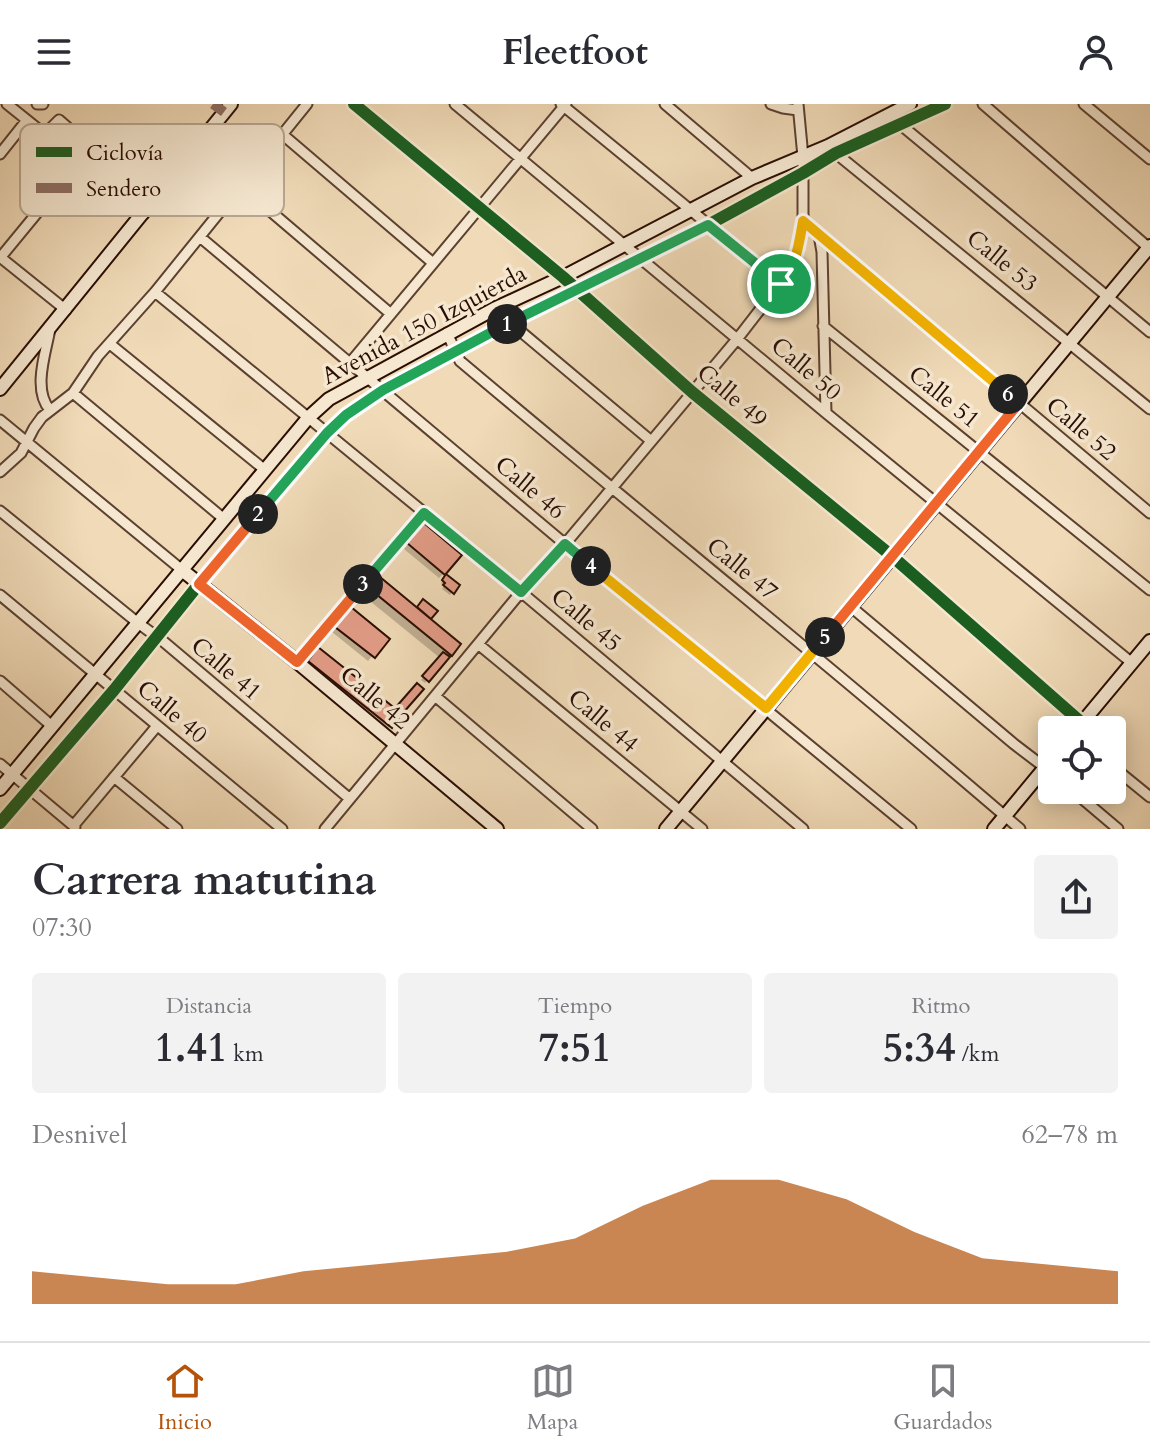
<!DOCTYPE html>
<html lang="es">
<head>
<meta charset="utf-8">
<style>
  body { margin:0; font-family:Cardo,serif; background:#f2f2f3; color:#2b2b33; height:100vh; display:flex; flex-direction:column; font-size:30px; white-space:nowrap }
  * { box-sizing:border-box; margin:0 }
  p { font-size:26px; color:#7c7c81 }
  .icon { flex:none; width:44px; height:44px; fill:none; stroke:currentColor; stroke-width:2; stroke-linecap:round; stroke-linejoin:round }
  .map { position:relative; height:725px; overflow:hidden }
  .panel { display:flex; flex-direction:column; background:#fff; flex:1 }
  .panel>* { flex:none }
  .fabs { position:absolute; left:1038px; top:612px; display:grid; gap:16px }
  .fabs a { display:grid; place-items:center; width:88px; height:88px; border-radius:8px; background:#fff; box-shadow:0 4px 20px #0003; font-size:40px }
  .pin { position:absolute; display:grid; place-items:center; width:68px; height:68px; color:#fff; margin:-34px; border:4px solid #fff; border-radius:50%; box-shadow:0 2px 8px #0007 }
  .km { position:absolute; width:40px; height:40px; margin:-20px; border-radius:50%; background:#222; color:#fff; font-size:22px; line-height:40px; text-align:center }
  .round { display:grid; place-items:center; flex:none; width:84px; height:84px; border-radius:8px; background:#f2f2f3 }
  .summary { display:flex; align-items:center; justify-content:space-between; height:136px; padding:0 32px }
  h1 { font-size:44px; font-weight:600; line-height:60px }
  .metrics { display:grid; grid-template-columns:repeat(3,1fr); gap:12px; height:136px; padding:8px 32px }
  .metrics div { display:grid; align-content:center; border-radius:8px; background:#f2f2f3; text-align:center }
  .metrics b { font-size:40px; font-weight:600 }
  .metrics small { font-size:22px; font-weight:400 }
  .metrics p { font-size:22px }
  .chart { height:224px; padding:16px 32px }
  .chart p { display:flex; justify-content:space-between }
  .chart svg { width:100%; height:144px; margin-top:8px; fill:#b45309; opacity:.7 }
  header { display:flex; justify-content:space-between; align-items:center; height:104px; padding:0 32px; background:#fff; font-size:36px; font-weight:600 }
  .tab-bar { display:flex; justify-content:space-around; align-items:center; height:112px; border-top:2px solid #e1e1e2; background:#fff; font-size:22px; color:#7c7c81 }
  .tab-bar a { display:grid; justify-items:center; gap:4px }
  .tab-bar .active { color:#b45309 }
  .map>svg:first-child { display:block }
  .shadow { fill:#0003 }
  .building { fill:#e29c87; stroke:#2a0d03; stroke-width:2 }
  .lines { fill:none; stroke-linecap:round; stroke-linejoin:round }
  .street-casing { stroke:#5c4030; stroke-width:13 }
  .secondary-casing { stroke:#2a0d03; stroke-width:16 }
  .street { stroke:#f5e7d0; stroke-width:9 }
  .secondary { stroke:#f5e7d0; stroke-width:12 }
  .quiet { stroke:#8d6e63; stroke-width:10; stroke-dasharray:20 10; stroke-linecap:butt }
  .cycleway-casing { stroke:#f5e7d0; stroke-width:17 }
  .cycleway { stroke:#1b5e20; stroke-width:12 }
  .split-1-casing { stroke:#fff; stroke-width:16 }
  .split-2-casing { stroke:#fff; stroke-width:16 }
  .split-3-casing { stroke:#fff; stroke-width:16 }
  .split-4-casing { stroke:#fff; stroke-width:16 }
  .split-5-casing { stroke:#fff; stroke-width:16 }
  .split-6-casing { stroke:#fff; stroke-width:16 }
  .split-7-casing { stroke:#fff; stroke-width:16 }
  .split-1 { stroke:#22a559; stroke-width:10 }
  .split-2 { stroke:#22a559; stroke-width:10 }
  .split-3 { stroke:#f0652b; stroke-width:10 }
  .split-4 { stroke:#22a559; stroke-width:10 }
  .split-5 { stroke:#f5b400; stroke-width:10 }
  .split-6 { stroke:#f0652b; stroke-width:10 }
  .split-7 { stroke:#f5b400; stroke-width:10 }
  .labels { text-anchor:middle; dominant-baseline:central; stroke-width:7; stroke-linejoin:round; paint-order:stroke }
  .street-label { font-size:24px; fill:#2a0d03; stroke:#f5e7d0 }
  .key { fill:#f5e7d0; stroke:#b8a692; stroke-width:2 }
  .key-label { font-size:22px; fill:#2a0d03 }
</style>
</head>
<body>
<header><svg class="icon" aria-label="menu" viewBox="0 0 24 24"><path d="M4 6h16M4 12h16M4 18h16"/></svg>Fleetfoot<svg class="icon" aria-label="person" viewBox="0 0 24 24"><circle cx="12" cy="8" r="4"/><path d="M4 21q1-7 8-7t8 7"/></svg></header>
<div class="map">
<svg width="1150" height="725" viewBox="0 0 1150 725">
  <rect width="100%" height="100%" fill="#f0dab7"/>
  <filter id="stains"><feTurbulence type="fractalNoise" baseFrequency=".0025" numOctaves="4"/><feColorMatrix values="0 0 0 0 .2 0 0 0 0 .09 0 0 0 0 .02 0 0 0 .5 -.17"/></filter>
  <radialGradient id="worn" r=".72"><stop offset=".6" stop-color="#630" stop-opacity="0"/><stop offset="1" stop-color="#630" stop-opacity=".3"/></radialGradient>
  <!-- shadow -->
  <path class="shadow" d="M419 427 444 469 439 474 404 445Z
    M446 473 457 481 450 491 442 485 444 482 441 479Z
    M373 482 416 506 423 498 435 507 428 515 459 540 425 579 421 576 440 554 365 493Z
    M346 510 387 535 368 557 332 528Z
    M312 553 395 607 417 581 421 585 384 629 303 564Z"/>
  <!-- building -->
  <path class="building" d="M424 419 462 451 445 471 407 439Z
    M446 470 460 481 454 490 443 481 445 479 442 476Z
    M380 473 461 540 452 552 370 485Z
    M423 495 438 507 431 515 417 503Z
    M351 503 390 535 375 554 335 523Z
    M318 543 402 610 392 624 308 557Z
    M443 548 450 553 429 578 422 572Z
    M417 579 424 585 403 609 396 603Z"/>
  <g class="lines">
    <defs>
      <path id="street" d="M7 0 144 110
        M37 0H43
        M354 0 563 173 692 288 893 453 1082 619
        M455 0 826 309 1132 559
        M561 0 781 180
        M665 0 752 74
        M771 0 783 4 798 6
        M983 0 1149 144
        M1084 0 1150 55
        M889 11 1150 228
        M45 30 59 16 91 44H96L108 31
        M282 30 433 159
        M833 47 1150 305
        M0 50 27 16
        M241 82 391 210
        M803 117 1150 409
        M819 131 822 148 826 309
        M200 133 565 440 911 725
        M0 153 66 206
        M0 154 79 58
        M155 188 521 488 803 725
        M494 205 650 336
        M823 222 1150 486
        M447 229 460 257C646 414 836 566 1020 725
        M110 240 265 366
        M350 259 566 0
        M73 289 224 415
        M50 306C32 286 46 248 50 225
        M0 316 182 466
        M0 368 21 349 34 324 42 313 73 289 98 252 155 188 307 0
        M0 407 138 519 164 538 350 695
        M0 491 282 725
        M850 502 1014 640 1052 669
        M478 540 702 725
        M297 558 424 409
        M0 577 53 623
        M435 592 592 725
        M0 660 75 723
        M1112 662 1150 693
        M114 673 177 725
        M1072 686 1118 725
        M0 719 114 586 199 480 327 329 346 311 383 286 510 218 708 121 803 69 836 49 945 0
        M74 721 157 622
        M325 725 521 488 565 440 738 234 793 163 798 147 803 117V53L798 0"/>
      <path id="secondary" d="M0 285 231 0
        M182 466 297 558 497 725
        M1076 626 1150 537
        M0 685 308 314 329 295 494 205 563 173 752 74 828 42 910 0
        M666 725 1150 142
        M994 725 1052 655"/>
    </defs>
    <!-- street casing -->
    <use href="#street" class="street-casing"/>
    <!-- secondary casing -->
    <use href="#secondary" class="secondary-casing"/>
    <!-- street -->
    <use href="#street" class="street"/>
    <!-- secondary -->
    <use href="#secondary" class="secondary"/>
    <!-- quiet -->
    <path class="quiet" d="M213 0 224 8"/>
    <defs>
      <path id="cycleway" d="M354 0 563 173 692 288 893 453 1082 619
        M0 719 114 586 199 480 327 329 346 311 383 286 510 218 708 121 803 69 836 49 945 0"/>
    </defs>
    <!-- cycleway casing -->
    <use href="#cycleway" class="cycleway-casing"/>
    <!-- cycleway -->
    <use href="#cycleway" class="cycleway"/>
  </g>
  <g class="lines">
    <defs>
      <path id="split-1" d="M507 220 708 121 781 180"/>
      <path id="split-2" d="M258 410 327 329 346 311 383 286 507 220"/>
      <path id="split-3" d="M258 410 199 480 297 558 363 480"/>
      <path id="split-4" d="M363 480 424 409 521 488 565 440 591 462"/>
      <path id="split-5" d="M591 462 766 604 825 533"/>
      <path id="split-6" d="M825 533 1019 299 1008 290"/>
      <path id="split-7" d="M781 180C797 156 798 146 803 117L1008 290"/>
    </defs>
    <!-- split-1 casing -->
    <use href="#split-1" class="split-1-casing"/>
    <!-- split-2 casing -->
    <use href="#split-2" class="split-2-casing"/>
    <!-- split-3 casing -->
    <use href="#split-3" class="split-3-casing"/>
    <!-- split-4 casing -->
    <use href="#split-4" class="split-4-casing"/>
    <!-- split-5 casing -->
    <use href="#split-5" class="split-5-casing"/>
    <!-- split-6 casing -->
    <use href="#split-6" class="split-6-casing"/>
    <!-- split-7 casing -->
    <use href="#split-7" class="split-7-casing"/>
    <!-- split-1 -->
    <use href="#split-1" class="split-1"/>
    <!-- split-2 -->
    <use href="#split-2" class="split-2"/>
    <!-- split-3 -->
    <use href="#split-3" class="split-3"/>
    <!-- split-4 -->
    <use href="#split-4" class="split-4"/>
    <!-- split-5 -->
    <use href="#split-5" class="split-5"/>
    <!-- split-6 -->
    <use href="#split-6" class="split-6"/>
    <!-- split-7 -->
    <use href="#split-7" class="split-7"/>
  </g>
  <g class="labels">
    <!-- street labels -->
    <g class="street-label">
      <text transform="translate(1002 157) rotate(39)">Calle 53</text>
      <text transform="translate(424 221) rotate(-28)">Avenida 150 Izquierda</text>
      <text transform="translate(806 265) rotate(40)">Calle 50</text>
      <text transform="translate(732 292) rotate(40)">Calle 49</text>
      <text transform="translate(944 293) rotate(39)">Calle 51</text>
      <text transform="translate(1081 325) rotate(40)">Calle 52</text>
      <text transform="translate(530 384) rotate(40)">Calle 46</text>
      <text transform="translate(742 465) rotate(39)">Calle 47</text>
      <text transform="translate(586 516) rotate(40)">Calle 45</text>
      <text transform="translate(226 565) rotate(40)">Calle 41</text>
      <text transform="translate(375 594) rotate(40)">Calle 42</text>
      <text transform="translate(172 608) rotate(40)">Calle 40</text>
      <text transform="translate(603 617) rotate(40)">Calle 44</text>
    </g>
  </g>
  <!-- legend -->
  <rect x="20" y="20" width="264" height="92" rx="12" class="key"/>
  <rect x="36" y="43" width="36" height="10" fill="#1b5e20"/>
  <rect x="36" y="79" width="36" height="10" fill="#8d6e63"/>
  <g class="key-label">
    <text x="86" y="56">Ciclovía</text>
    <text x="86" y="92">Sendero</text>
  </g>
  <rect width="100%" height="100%" filter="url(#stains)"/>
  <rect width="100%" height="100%" fill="url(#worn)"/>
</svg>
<div class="fabs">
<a><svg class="icon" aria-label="locate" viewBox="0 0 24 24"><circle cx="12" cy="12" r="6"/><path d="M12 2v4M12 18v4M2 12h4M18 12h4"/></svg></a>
</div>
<div class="pin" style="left:781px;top:180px;background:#1e9e55"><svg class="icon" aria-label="arrive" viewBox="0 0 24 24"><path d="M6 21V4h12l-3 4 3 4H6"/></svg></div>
<b class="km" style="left:507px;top:220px">1</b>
<b class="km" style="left:258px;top:410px">2</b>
<b class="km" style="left:363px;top:480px">3</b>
<b class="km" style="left:591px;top:462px">4</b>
<b class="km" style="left:825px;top:533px">5</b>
<b class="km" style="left:1008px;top:290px">6</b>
</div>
<section class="panel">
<div class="summary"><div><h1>Carrera matutina</h1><p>07:30</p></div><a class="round"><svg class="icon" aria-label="share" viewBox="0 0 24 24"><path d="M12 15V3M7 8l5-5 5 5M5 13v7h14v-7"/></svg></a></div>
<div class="metrics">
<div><p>Distancia</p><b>1.41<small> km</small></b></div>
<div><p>Tiempo</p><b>7:51</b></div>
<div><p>Ritmo</p><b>5:34<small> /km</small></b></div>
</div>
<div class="chart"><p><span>Desnivel</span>62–78 m</p>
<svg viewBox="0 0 160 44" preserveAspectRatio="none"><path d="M0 44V34L10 36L20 38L30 38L40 34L50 32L60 30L70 28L80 24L90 14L100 6L110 6L120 12L130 22L140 30L150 32L160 34V44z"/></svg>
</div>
</section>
<nav class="tab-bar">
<a class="active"><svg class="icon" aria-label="home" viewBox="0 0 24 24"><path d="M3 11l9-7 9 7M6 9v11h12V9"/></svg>Inicio</a>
<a><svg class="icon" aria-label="map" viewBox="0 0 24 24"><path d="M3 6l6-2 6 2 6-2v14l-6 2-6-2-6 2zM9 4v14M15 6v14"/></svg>Mapa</a>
<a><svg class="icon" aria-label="saved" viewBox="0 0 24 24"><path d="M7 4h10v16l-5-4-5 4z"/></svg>Guardados</a>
</nav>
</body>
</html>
